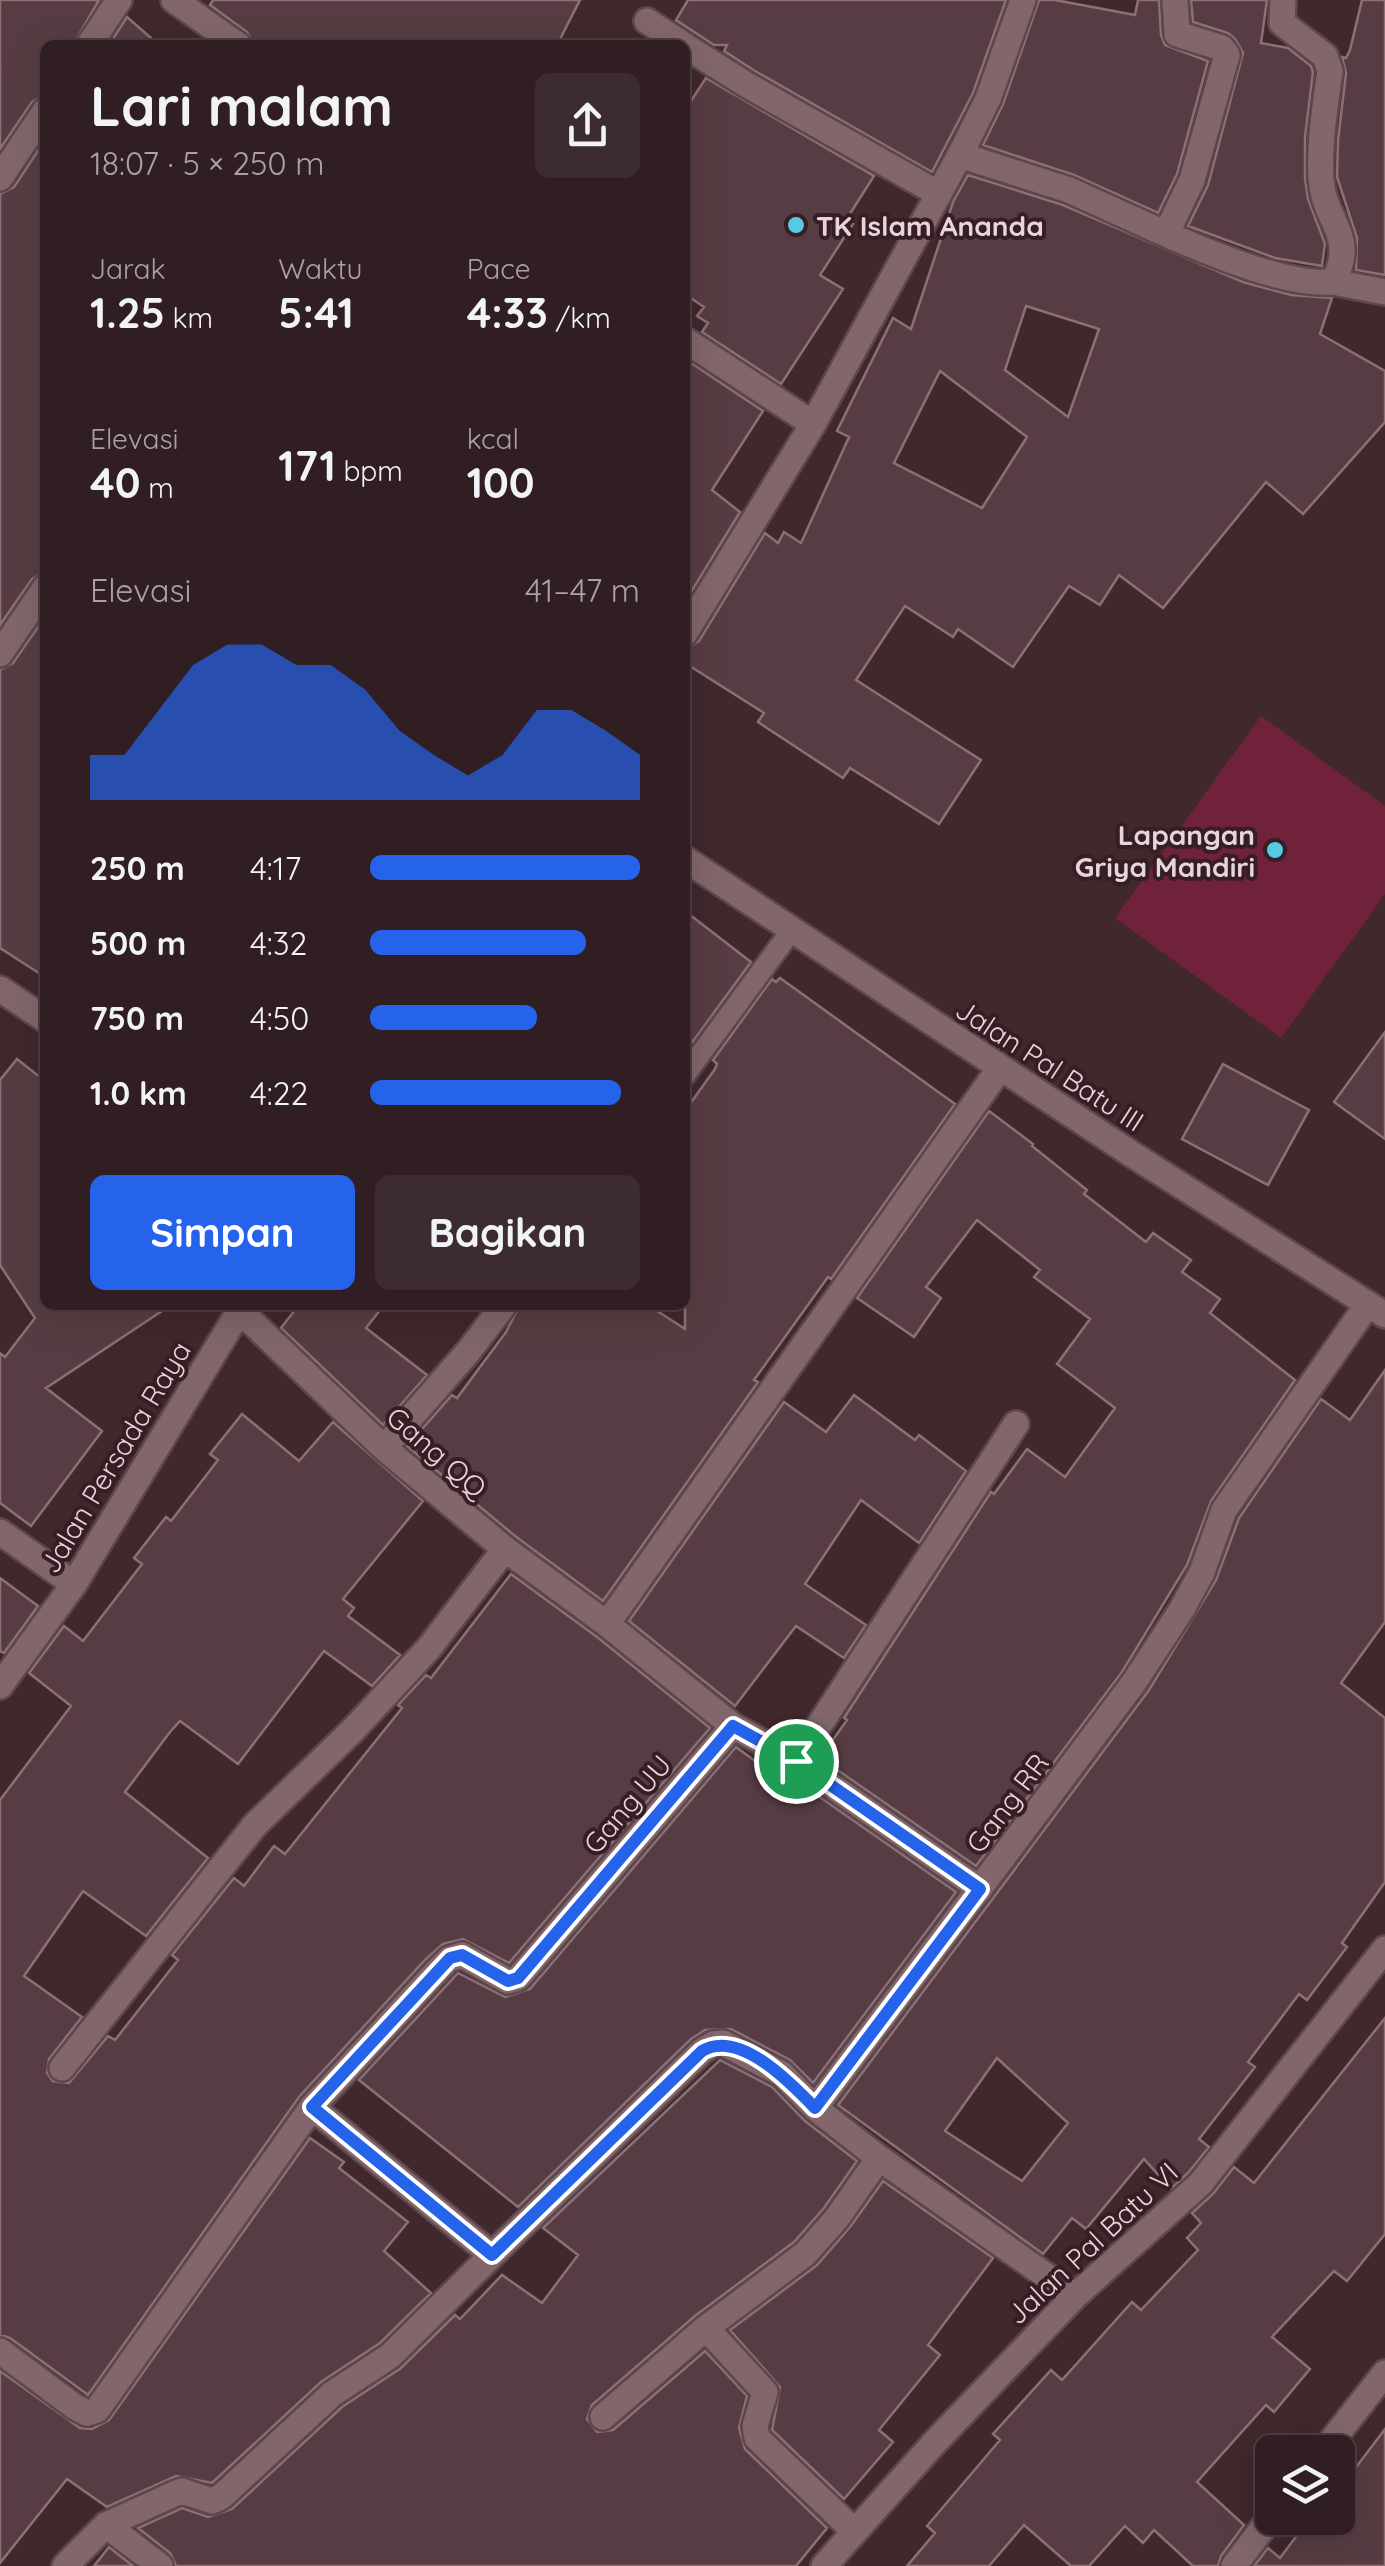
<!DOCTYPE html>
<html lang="id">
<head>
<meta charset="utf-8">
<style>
  body { margin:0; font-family:Quicksand,sans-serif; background:#3c2b2f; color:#f1f3f6; height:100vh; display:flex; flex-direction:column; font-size:38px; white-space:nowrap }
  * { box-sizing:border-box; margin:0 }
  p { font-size:32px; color:#a8a2a5 }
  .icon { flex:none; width:55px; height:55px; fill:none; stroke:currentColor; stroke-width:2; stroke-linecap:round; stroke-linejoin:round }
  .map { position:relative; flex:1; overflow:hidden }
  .panel { position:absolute; left:40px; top:40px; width:650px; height:1270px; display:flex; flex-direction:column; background:#301e22; border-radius:15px; box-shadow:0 10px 40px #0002,0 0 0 2px #4b3c40 }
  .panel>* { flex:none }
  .controls { position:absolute; left:1255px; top:2435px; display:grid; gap:20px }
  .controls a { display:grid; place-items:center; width:100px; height:100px; border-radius:15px; background:#301e22; box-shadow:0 10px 40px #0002,0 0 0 2px #4b3c40; font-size:50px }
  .pin { position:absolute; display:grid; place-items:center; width:85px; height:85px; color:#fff; margin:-42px; border:5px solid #fff; border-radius:50%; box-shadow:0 2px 10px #0007 }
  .round { display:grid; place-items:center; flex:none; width:105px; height:105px; border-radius:15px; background:#3c2b2f }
  .overview { display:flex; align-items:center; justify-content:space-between; height:170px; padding:0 50px }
  h1 { font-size:55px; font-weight:700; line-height:75px }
  .stats { display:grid; grid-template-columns:repeat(3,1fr); gap:15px; height:170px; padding:10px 50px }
  .stats div { display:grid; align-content:center }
  .stats b { font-size:42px; font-weight:700 }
  .stats small { font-size:28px; font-weight:400 }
  .stats p { font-size:28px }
  .chart { height:280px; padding:20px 50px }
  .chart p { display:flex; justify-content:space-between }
  .chart svg { width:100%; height:180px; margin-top:10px; fill:#2563eb; opacity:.7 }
  .cta { display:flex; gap:20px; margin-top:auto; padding:20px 50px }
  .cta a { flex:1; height:115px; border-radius:15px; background:#2563eb; color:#fff; font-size:40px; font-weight:700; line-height:115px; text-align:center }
  .cta a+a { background:#3c2b2f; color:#f1f3f6 }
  ul { padding:0 50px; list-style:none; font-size:32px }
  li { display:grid; grid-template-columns:160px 120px 1fr; align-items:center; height:75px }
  li i { height:25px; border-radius:12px; background:#2563eb }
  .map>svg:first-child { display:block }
  .green { fill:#70223a }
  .building { fill:#573d43; stroke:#8d7076; stroke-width:2.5; fill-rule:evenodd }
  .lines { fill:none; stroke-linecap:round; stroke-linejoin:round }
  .lane-casing { stroke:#5c474d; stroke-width:25 }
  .street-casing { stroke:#5c474d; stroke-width:30 }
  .secondary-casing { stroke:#5c474d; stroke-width:30 }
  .lane { stroke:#82666b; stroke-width:20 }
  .street { stroke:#82666b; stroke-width:25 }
  .secondary { stroke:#82666b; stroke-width:25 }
  .route-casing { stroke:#fff; stroke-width:20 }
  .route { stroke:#2563eb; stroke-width:12 }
  .poi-dot { fill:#57c9e2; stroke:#361e24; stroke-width:4 }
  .labels { text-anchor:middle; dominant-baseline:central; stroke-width:8; stroke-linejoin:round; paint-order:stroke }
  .poi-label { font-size:28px; font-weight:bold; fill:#e6d6d9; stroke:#361e24; text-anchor:start }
  .street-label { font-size:28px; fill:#e6d6d9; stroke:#361e24 }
</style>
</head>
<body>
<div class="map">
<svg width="1385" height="2566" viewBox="0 0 1385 2566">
  <rect width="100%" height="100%" fill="#40282d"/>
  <!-- green -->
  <path class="green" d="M1261 716 1385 806V894L1281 1038 1115 918Z"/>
  <!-- building -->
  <path class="building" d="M0 0H99L73 45H45V95L32 102 0 149Z
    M213 0H580L557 45H254L247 32 210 5Z
    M688 0H1006L973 93 932 172 755 71 724 51 727 45H714L676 20Z
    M1039 0H1055L1135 15 1138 0H1159L1161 35 1165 45 1208 61 1177 174 1158 213 1074 175 983 145 1003 104Z
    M1191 0H1267L1261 43 1288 48 1311 66 1313 72 1305 137V179L1308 199 1325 244 1322 266 1275 258 1188 226 1208 185 1243 53 1235 39 1228 33 1193 22Z
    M1362 0H1385V275L1356 270 1357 238 1337 177 1338 140 1346 73 1342 57 1346 58 1350 50Z
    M127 17 159 45H109Z
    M706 78 874 176 846 220 853 224 820 275 843 289 781 384 702 332 708 323 697 316 704 307 685 294V110Z
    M45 140V572L32 579 0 625V194L14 187Z
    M968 175 1063 205 1243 282 1291 295 1332 298 1320 334 1385 371V422L1303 514 1266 482 1163 608 1119 575 1100 605 1069 586 1013 667 958 629 953 637 905 606 856 680 981 760 939 824 850 768 843 778 758 722 764 713 685 663V649L699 641 765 533 778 543 784 532 801 543 849 437 837 431 893 318 911 329 953 202ZM1026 306 1099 329 1068 417 1005 370ZM940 371 1027 437 982 508 894 463Z
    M685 359 763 411 712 490 740 512 685 602Z
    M45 617V977L0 948V670L13 663Z
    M685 911 751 962 691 1044 685 1039Z
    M780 978 955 1104 831 1279 828 1277 754 1380 758 1382 603 1601 515 1536 407 1446 452 1395 457 1398 506 1332 520 1305H648L685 1329V1111L715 1069 717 1064 713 1060 772 979 776 982Z
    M1385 1032V1139L1334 1102Z
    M17 1059 45 1081V1305H171L46 1388 102 1431 31 1526 0 1503V1353L5 1357 35 1318 0 1265V1080Z
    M1223 1064 1309 1110 1268 1185 1182 1139Z
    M989 1111 1033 1144 1032 1146 1087 1190 1084 1194 1146 1242 1153 1233 1191 1260 1182 1272 1220 1299 1210 1313 1295 1380 1211 1501 1187 1565 1122 1672 976 1866 820 1758 847 1720 844 1718 991 1492 994 1494 1027 1449 1065 1477 1115 1408 1057 1364 1090 1319 1034 1277 1040 1270 977 1220 926 1287 941 1298 914 1337 857 1298Z
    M299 1305H384L366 1328 427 1375 383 1425 281 1328Z
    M1385 1370V1622L1341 1683 1385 1718V1882L1342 1943 1347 1947 1307 2000 1299 1994 1248 2062 1255 2067 1199 2139 1209 2147 1188 2173 1171 2189 1144 2159 1086 2229 1072 2218 1043 2254 838 2105 1149 1690 1216 1580 1239 1518 1321 1399 1350 1420ZM997 2058 1068 2123 1022 2181 945 2131Z
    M854 1395 915 1440 919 1435 966 1471 919 1543 861 1500 805 1584 866 1625 844 1658 796 1626 735 1706 629 1621 784 1402 826 1432Z
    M242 1414 299 1461 333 1422 423 1501 343 1599 354 1608 348 1616 400 1655 372 1686 324 1651 238 1764 180 1721 170 1732 125 1792 208 1858 146 1936 83 1891 24 1976 82 2017 49 2059 47 2073 53 2081 69 2083 108 2036 115 2040 178 1960 172 1955 234 1878 244 1886 274 1846 285 1854 402 1708 398 1705 426 1675 431 1678 511 1574 597 1637 710 1728 509 1963 463 1939 443 1944 425 1960 299 2097 88 2395 10 2338 0 2335V1800L71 1706 29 1673 64 1626 83 1641 142 1564 134 1558 166 1517 171 1521 218 1460 210 1454Z
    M0 1578 38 1606 4 1653 0 1651Z
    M736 1747 793 1789 801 1784 956 1892 813 2083 790 2060 731 2029 705 2030 691 2039 518 2207 359 2080 458 1973 505 1997 530 1989Z
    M1385 2018V2234L1347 2281 1334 2271 1272 2337 1310 2369 1274 2412 1266 2405 1197 2482 1244 2525 1221 2556 1218 2566H1193L1154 2530 1143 2543 1125 2526 1089 2566H1071L1024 2525 989 2566H907L935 2533 927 2526 1000 2440 993 2434 1051 2370 1062 2380 1132 2302 1141 2310 1198 2250 1187 2238 1201 2223 1192 2213 1213 2194 1234 2167 1254 2183Z
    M720 2060 772 2087 805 2121 857 2161 824 2208 794 2242 695 2316 592 2405 587 2419 597 2432 613 2430 705 2351 747 2396 739 2428 745 2449 827 2528 796 2566H176L170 2553 138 2528 182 2508 208 2517 232 2509 342 2407 401 2368 455 2315 460 2319 502 2275 542 2303 578 2255 543 2228Z
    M310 2138 344 2162 339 2168 408 2222 384 2251 431 2293 380 2343 321 2382 212 2483 176 2476 107 2507 67 2479 0 2563V2371L80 2428 92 2429 109 2420Z
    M883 2181 993 2258 928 2345 940 2355 879 2430 893 2442 844 2499 772 2430 780 2387 730 2330 817 2265 850 2227Z
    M1385 2429V2566H1254L1268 2548 1280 2558 1310 2518H1338V2491Z
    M109 2547 133 2566H94Z"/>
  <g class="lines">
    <defs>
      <path id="lane" d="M685 1075 791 931"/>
      <path id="street" d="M174 0 238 45
        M647 21 684 45
        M89 45 119 0
        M685 46 747 85 939 194
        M960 155 1069 190 1166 234 1192 180 1227 55 1222 48 1177 34 1175 0
        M0 178 45 111
        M1166 234C1210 253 1286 286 1333 282 1358 235 1324 223 1321 179 1319 144 1325 106 1330 71L1325 56 1282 23 1283 0
        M1333 282 1385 292
        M685 340 813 424
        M0 654 45 588
        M239 1310 384 1448 505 1549 607 1624
        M384 1448 468 1352 504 1305
        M0 1532 74 1584
        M733 1726 796 1761 1016 1424
        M796 1761 980 1889
        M62 2068 255 1825 354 1729 429 1648 505 1549
        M815 2108 1135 1681 1182 1609 1202 1572 1224 1510 1368 1304
        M492 2255 702 2051 713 2044 723 2043 782 2074 815 2108 879 2158 1075 2296
        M706 2328 765 2392 755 2426 757 2438 853 2530
        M0 2351 75 2407 87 2413 97 2410 312 2107 437 1971 449 1959 462 1955 508 1981 518 1978 733 1726 607 1624 1000 1068
        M603 2417 706 2328 805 2254 837 2218 879 2158
        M1323 2452 1385 2373
        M106 2525 160 2566
        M65 2566 106 2525 174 2494 182 2491 212 2501 221 2497 332 2394 390 2356 492 2255 312 2107
        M824 2566 936 2441 1075 2296 1200 2184 1385 1949
        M1234 2566 1272 2516"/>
      <path id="secondary" d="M685 633 813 424 960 155 988 99 1023 0
        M685 859 1130 1153 1385 1315
        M0 989 45 1019
        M0 1686 74 1584 243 1305"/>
    </defs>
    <!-- lane casing -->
    <use href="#lane" class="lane-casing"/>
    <!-- street casing -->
    <use href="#street" class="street-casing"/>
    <!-- secondary casing -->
    <use href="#secondary" class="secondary-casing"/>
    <!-- lane -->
    <use href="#lane" class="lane"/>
    <!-- street -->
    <use href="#street" class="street"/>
    <!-- secondary -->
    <use href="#secondary" class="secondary"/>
  </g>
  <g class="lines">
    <defs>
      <path id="route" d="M733 1726 796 1761 980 1889 815 2108C790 2082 739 2029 702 2051L492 2255 312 2107 450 1958 462 1955 508 1981 518 1978Z"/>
    </defs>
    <!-- route casing -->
    <use href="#route" class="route-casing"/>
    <!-- route -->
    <use href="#route" class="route"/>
  </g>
  <!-- markers -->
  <g class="poi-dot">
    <circle cx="796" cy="225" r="10"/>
    <circle cx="1275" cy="850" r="10"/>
  </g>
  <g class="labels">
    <!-- poi labels -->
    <g class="poi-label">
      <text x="816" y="225">TK Islam Ananda</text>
      <text x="1255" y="834" text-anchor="end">Lapangan<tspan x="1255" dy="32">Griya Mandiri</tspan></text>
    </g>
    <!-- street labels -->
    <g class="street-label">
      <text transform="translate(1050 1065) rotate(33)">Jalan Pal Batu III</text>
      <text transform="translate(437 1452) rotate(41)">Gang QQ</text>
      <text transform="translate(115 1457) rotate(-59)">Jalan Persada Raya</text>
      <text transform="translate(1007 1803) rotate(-53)">Gang RR</text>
      <text transform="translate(627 1804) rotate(-50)">Gang UU</text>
      <text transform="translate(1092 2243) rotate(-43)">Jalan Pal Batu VI</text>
    </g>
  </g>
</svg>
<div class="controls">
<a><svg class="icon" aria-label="layers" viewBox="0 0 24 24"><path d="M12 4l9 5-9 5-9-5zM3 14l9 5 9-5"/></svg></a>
</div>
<div class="pin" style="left:796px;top:1761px;background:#1e9e55"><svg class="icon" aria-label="arrive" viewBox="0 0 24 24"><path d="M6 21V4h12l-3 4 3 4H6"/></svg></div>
<section class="panel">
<div class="overview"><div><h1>Lari malam</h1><p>18:07 · 5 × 250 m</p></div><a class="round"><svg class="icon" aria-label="share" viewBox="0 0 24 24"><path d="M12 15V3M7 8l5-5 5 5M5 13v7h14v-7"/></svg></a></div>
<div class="stats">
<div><p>Jarak</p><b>1.25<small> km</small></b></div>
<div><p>Waktu</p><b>5:41</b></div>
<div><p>Pace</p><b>4:33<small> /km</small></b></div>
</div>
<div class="stats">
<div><p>Elevasi</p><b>40<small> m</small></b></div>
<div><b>171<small> bpm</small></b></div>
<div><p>kcal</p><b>100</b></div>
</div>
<div class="chart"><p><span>Elevasi</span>41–47 m</p>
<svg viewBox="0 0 160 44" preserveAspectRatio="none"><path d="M0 44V33L10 33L20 22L30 11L40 6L50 6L60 11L70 11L80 17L90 27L100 33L110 38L120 33L130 22L140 22L150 27L160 33V44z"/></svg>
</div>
<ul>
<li><b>250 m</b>4:17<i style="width:100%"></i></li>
<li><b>500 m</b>4:32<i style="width:80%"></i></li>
<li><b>750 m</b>4:50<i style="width:62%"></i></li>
<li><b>1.0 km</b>4:22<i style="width:93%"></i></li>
</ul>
<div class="cta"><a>Simpan</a><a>Bagikan</a></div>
</section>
</div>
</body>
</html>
